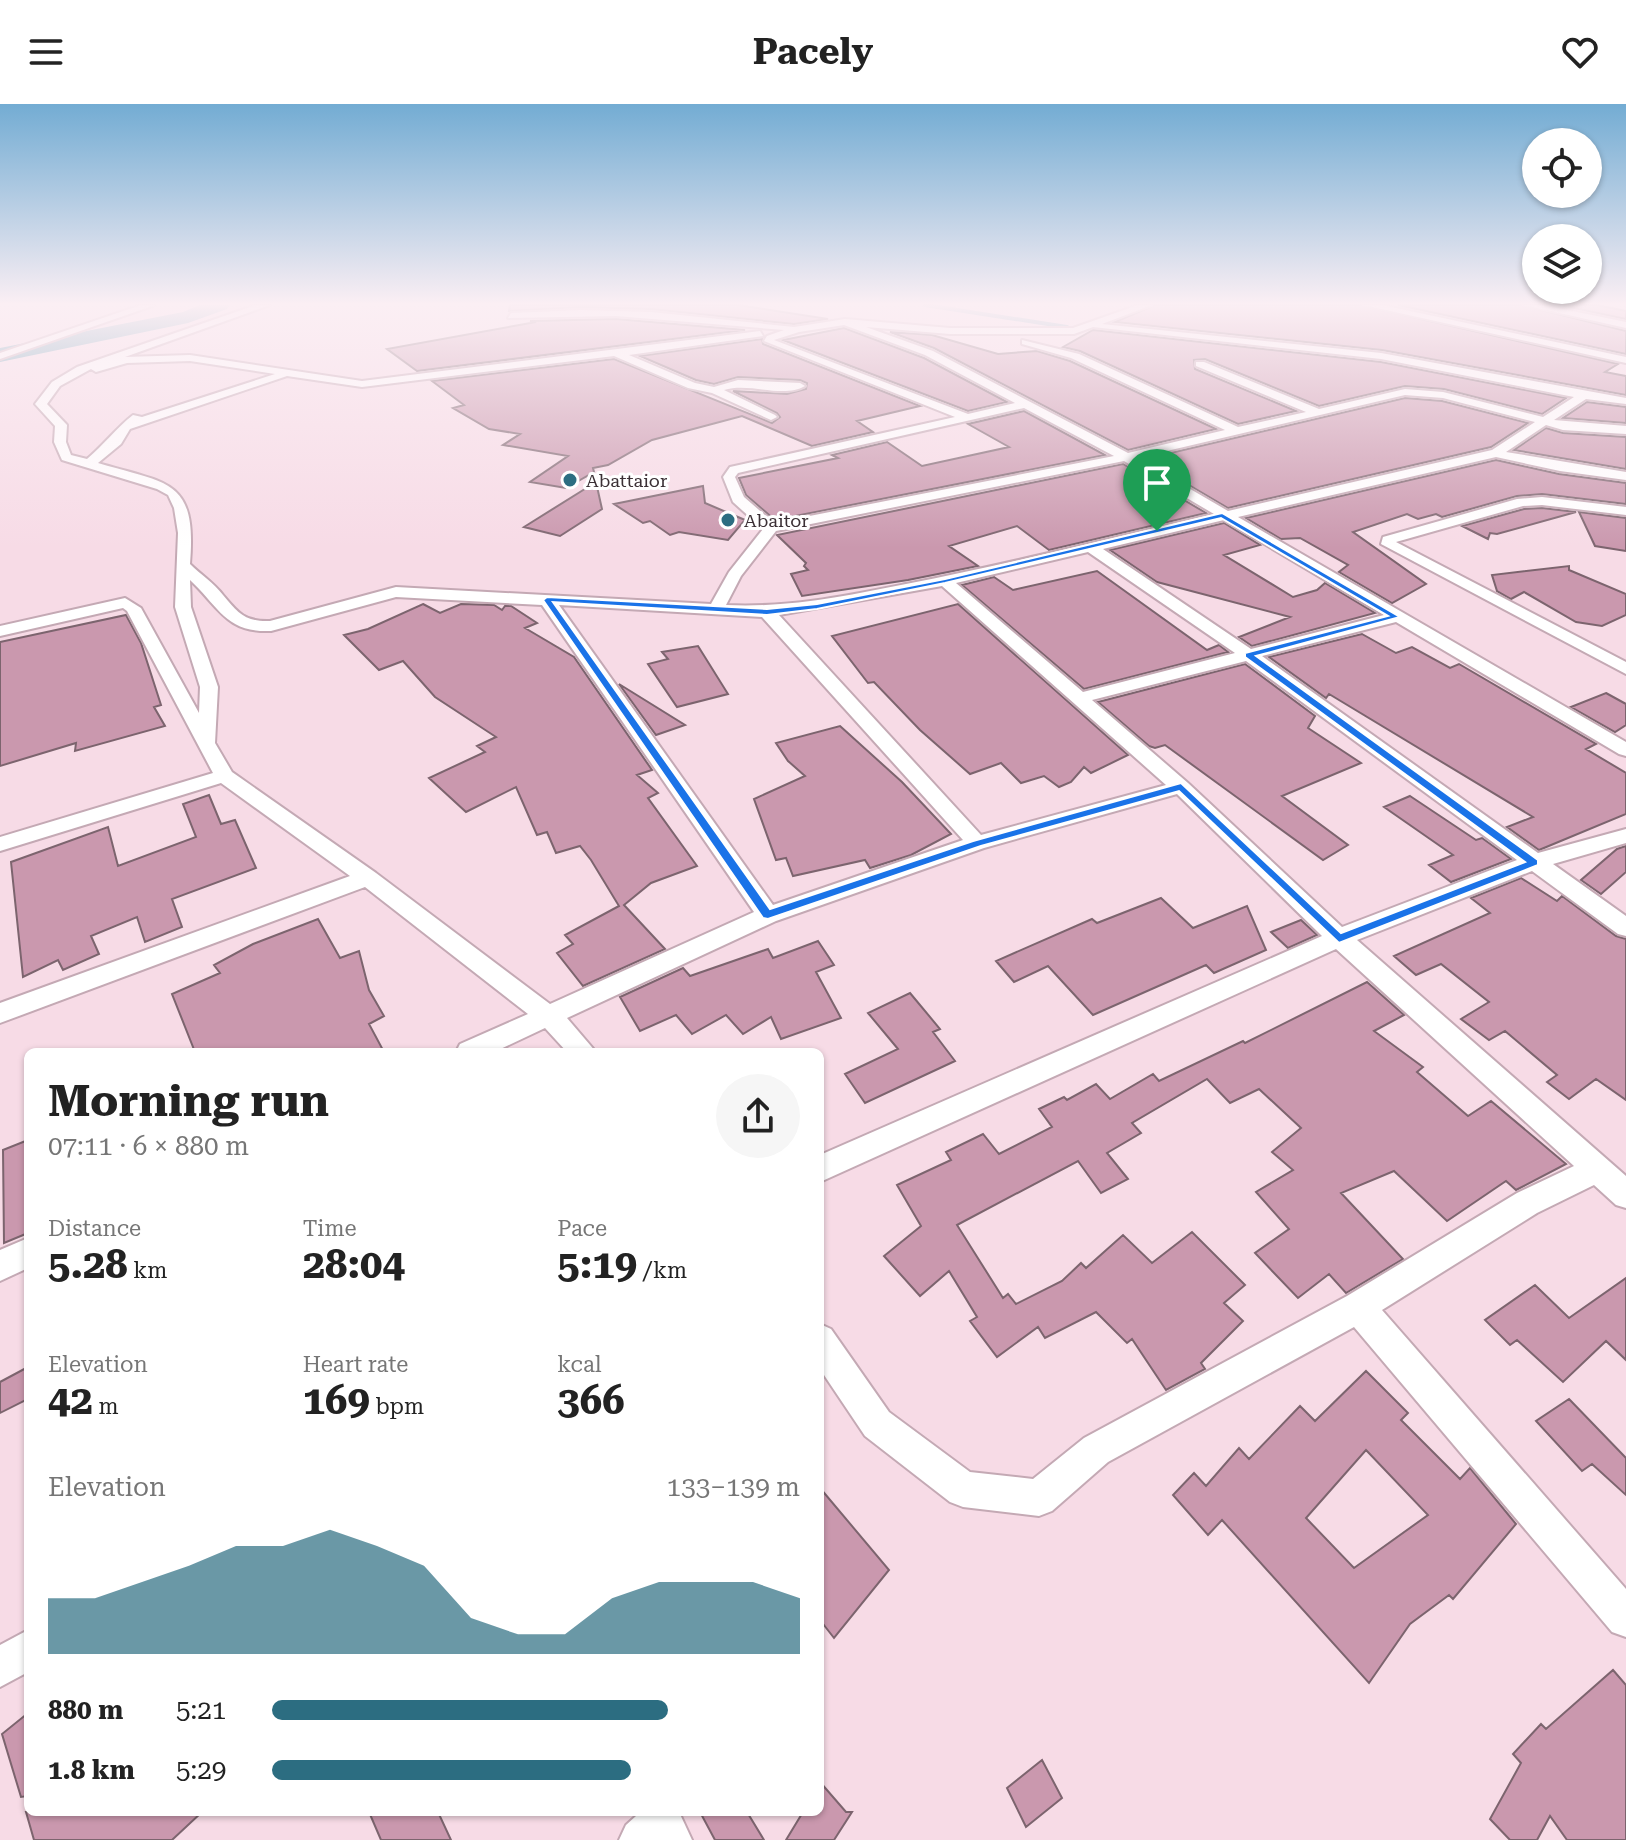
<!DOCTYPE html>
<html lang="en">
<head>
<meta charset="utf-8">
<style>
  body { margin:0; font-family:"Roboto Serif",serif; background:#f6f6f6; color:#222; height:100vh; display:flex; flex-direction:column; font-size:30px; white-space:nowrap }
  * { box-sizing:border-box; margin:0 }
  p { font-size:26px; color:#767676 }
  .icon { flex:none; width:44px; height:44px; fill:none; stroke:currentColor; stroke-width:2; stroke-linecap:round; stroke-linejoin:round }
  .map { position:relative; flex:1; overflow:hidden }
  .drawer { position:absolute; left:24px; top:944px; width:800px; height:768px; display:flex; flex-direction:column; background:#fff; border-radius:12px; box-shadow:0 2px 6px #0004 }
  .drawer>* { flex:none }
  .tools { position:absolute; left:1522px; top:24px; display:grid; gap:16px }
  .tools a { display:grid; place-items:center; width:80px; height:80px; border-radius:50%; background:#fff; box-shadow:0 2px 6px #0004; font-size:40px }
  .pin { position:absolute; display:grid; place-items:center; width:68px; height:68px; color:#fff; margin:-82px -34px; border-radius:50% 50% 50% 0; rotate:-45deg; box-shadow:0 0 8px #0007 }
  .pin .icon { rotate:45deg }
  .round { display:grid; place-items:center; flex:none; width:84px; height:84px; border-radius:42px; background:#f6f6f6 }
  .headline { display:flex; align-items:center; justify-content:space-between; height:136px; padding:0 24px }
  h1 { font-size:44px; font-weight:700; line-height:60px }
  .stats { display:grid; grid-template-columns:repeat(3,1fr); gap:12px; height:136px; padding:8px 24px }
  .stats div { display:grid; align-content:center }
  .stats b { font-size:40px; font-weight:700 }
  .stats small { font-size:22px; font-weight:400 }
  .stats p { font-size:22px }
  .chart { height:224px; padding:16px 24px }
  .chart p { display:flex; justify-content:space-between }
  .chart svg { width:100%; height:144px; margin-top:8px; fill:#2c6d81; opacity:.7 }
  ul { padding:0 24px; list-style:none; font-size:26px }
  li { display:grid; grid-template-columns:128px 96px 1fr; align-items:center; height:60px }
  li i { height:20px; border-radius:10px; background:#2c6d81 }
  header { display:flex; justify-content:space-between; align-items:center; height:104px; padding:0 24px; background:#fff; font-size:36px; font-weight:700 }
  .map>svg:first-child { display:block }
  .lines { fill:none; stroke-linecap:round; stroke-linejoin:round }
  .stream { stroke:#659fb3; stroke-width:4 }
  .river { fill:#659fb3; fill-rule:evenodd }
  .building { fill:#ca98ae; stroke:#7c646e; stroke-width:2; fill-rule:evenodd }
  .minor-casing { stroke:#c4a9b4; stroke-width:4 }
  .minor { fill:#fff; fill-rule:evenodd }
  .route { fill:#1a73e8; stroke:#fff; stroke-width:2; fill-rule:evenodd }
  .poi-dot { fill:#2c6d81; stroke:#fff; stroke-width:3 }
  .labels { text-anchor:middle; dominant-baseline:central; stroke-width:6; stroke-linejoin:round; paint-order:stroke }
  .far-poi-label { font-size:18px; fill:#3b3035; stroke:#fff; text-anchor:start }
</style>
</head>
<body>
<header><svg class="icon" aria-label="menu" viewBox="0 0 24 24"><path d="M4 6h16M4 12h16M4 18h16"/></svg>Pacely<svg class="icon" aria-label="heart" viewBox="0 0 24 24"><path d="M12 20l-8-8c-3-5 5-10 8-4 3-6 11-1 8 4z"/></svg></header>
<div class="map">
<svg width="1626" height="1736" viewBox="0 0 1626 1736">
  <rect width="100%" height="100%" fill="#f7dbe6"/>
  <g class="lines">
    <!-- stream -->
    <path class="stream" d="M925 201 1067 223"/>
    <!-- river -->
    <path class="river" d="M200 201H230L227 205 188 219 0 258V244L183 208Z"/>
  </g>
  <!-- building -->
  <path class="building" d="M510 201H738L828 215 794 220 651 205 581 203 509 207Z
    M1155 201H1360L1618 260 1605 268 1626 272V291L1382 246 1115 218Z
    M1398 201H1521L1626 227V250Z
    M1560 201H1597L1626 207V215Z
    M616 215 745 226 417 267 387 245 536 218 530 217Z
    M844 224 924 254 1007 298 968 307 783 236Z
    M1093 226 1381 258 1566 294 1542 310 1444 285 1405 282 1319 302 1205 255 1194 256 1195 265 1296 307 1238 320 1080 247 1063 243Z
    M890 228 932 231 998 250 1037 247 1070 257 1216 325 1128 346 934 244Z
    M762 235 763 240 920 302 857 317 873 328 812 342 742 312 652 336 608 361 593 364 594 368 566 384 530 378 568 352 503 341 520 330 489 325 453 304 464 301 432 277 614 255 772 319 780 313 777 309 733 287 787 290 806 285 807 279 800 276 738 273 714 280 696 276 640 252Z
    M1405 294 1442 297 1528 319 1491 343 1228 404 1145 355Z
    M1587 298 1626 303V319L1563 314Z
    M1024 307 1105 351 775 416 746 391 739 374 838 354 832 351 887 338 922 362 1009 343 968 320Z
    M1546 324 1563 329 1626 333V365L1514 346Z
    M1496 356 1559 370 1626 379V400L1542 390 1517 392 1442 413 1436 410 1418 415 1407 410 1353 428 1426 480 1392 499 1339 468 1348 461 1300 434 1281 435 1246 414Z
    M1123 360 1206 409 1049 446 1017 422 949 442 978 462 908 476 802 492 791 470 808 466 804 462 806 459 777 431Z
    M596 378 602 405 560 432 524 423Z
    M703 382 705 399 745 416 728 436 679 428 670 431 650 417 643 419 614 400Z
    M1542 404 1576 408 1497 430 1490 429 1488 435 1462 422 1524 405Z
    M1579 408 1626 414V447L1595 442Z
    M1224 419 1260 441 1224 451 1293 493 1317 486 1325 479 1375 509 1252 542 1239 533 1290 513 1157 478 1110 446Z
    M1569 462V466L1626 490V511L1602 522 1576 518 1524 488 1511 495 1497 487 1492 471Z
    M1097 467 1207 546 1219 541 1228 548 1084 585 962 481 994 473 1013 486Z
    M423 500 440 509 461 500 494 501 502 506 505 502H511L537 519 525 524 574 553 652 666 637 671 658 689 648 694 697 762 651 779 624 801 665 845 583 882 557 849 573 840 565 831 619 802 591 756 580 742 556 749 547 728 537 731 516 683 466 708 429 674 485 648 477 642 496 633 435 593 403 557 379 566 344 531 368 525Z
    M958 500 1128 651 1091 669 1084 663 1071 678 1059 683 1044 672 1021 679 1001 659 970 670 920 626 874 578 868 579 832 532Z
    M126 511 141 539 161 601 154 603 165 622 75 647 76 639 0 662V538Z
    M1362 530 1396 549 1412 543 1450 564 1459 560 1596 640 1586 645 1626 669V710L1539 746 1507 723 1533 713 1329 590 1326 594 1269 553Z
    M698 542 728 590 677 603 648 560 668 555 662 548Z
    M1245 560 1315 612 1308 624 1361 659 1282 692 1348 741 1323 756 1165 641 1155 644 1149 642 1098 598Z
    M619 580 685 621 656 631Z
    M1606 589 1626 600V621L1615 628 1571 603Z
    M840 622 902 678 951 730 911 751 870 764 865 756 793 772 786 754 776 756 754 695 805 672 788 657 776 639Z
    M209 691 221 720 235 716 256 764 172 795 182 823 145 838 137 813 91 832 99 850 63 866 58 856 23 873 11 758 108 723 118 762 196 733 183 700Z
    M1410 692 1476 736 1482 734 1511 755 1451 778 1429 761 1453 751 1384 703Z
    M1626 742V768L1601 790 1581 776 1617 745Z
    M1521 774 1557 797 1562 792 1616 832 1626 835V996L1596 975 1569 995 1547 978 1557 971 1505 927 1489 936 1461 915 1489 898 1441 860 1416 871 1394 852 1490 809 1471 794Z
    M1161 794 1193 824 1247 802 1266 846 1214 869 1206 861 1093 911 1048 862 1014 878 996 857 1092 815 1097 819Z
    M318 815 340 854 359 847 369 886 384 912 369 920 384 948H195L172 890 220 869 214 861 253 840Z
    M1301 816 1317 831 1288 844 1271 828Z
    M818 837 834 861 816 868 841 914 781 935 771 913 743 930 726 911 692 930 676 911 640 927 620 893 683 864 690 872 768 845 773 854Z
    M1367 878 1404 911 1374 927 1423 963 1417 968 1468 1012 1491 997 1566 1060 1516 1086 1506 1077 1447 1117 1394 1067 1341 1089 1403 1155 1346 1189 1329 1170 1298 1194 1255 1149 1289 1125 1256 1088 1293 1066 1272 1048 1301 1024 1259 985 1230 999 1207 975 1132 1019 1141 1029 1107 1049 1128 1075 1101 1089 1078 1057 957 1121 1003 1194 1008 1190 1016 1200 1062 1177 1081 1159 1086 1164 1123 1131 1152 1159 1192 1128 1245 1181 1224 1199 1243 1217 1201 1259 1205 1265 1166 1286 1132 1235 1127 1239 1096 1208 1045 1234 1038 1223 997 1253 970 1217 977 1213 949 1167 920 1192 884 1152 921 1122 897 1081 951 1056 946 1048 983 1030 999 1050 1052 1023 1039 1005 1064 993 1067 996 1096 980 1110 995 1153 970 1159 977 1243 937 1245 939Z
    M910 889 940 925 933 928 955 957 865 999 845 970 898 945 868 909Z
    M28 1036V1129L4 1139 3 1046Z
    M1626 1174V1256L1606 1237 1563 1278 1517 1236 1510 1241 1485 1216 1535 1181 1569 1214Z
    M28 1263V1295L0 1309V1278Z
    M1366 1267 1408 1309 1401 1316 1460 1375 1470 1364 1516 1420 1453 1495 1449 1491 1410 1520 1369 1579 1222 1416 1208 1431 1173 1391 1194 1369 1206 1382 1239 1344 1249 1355 1300 1302 1315 1317ZM1366 1346 1428 1411 1354 1464 1306 1414Z
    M1569 1295 1626 1354V1391L1592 1360 1582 1367 1536 1317Z
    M820 1384 889 1466 834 1534 820 1516Z
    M1613 1566 1626 1581V1736H1567L1550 1712 1537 1736H1510L1490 1715 1521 1659 1513 1650 1541 1620 1546 1625Z
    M28 1609V1692L21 1693 2 1630Z
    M1042 1656 1062 1694 1026 1723 1007 1684Z
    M820 1678 846 1708H852L834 1736H786L803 1708H820Z
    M26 1708H202L172 1736H34Z
    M369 1708H438L451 1736H381Z
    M700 1708H747L764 1736H715Z"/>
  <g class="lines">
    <defs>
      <path id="minor" d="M141 201H155L0 255V249Z
        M256 201H270L125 253 190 251 362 277 760 227 763 232 629 251 695 279 714 283 738 276 800 279 805 282C783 295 750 278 724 286L775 311 777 313 771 316 712 289 688 284 614 252 362 283 287 272 130 325 121 340 98 359C169 380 197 375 190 460 200 470 214 479 223 491 238 509 245 518 270 517L396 483 711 500 729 468 763 425 733 398 723 373 730 363 955 313 764 237 767 232 784 226 616 212 508 214 511 209 581 206 651 208 794 223 845 215 950 224H1073L1138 201H1152L1102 220 1381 249 1626 294V300L1586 295 1554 316 1626 322V330L1563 326 1546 321 1506 348 1626 368V376L1560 367 1496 353 1238 413 1626 638V652L1619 650 1396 518 1262 552 1538 749 1626 725V739L1553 760 1626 812V832L1618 830 1532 767 1357 836 1626 1072V1104L1616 1101 1594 1081 1537 1109 1382 1206 1626 1485V1533L1612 1528 1354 1223 1108 1358 1052 1407 1039 1412 963 1403 950 1398 865 1332 820 1265V1220L831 1225 889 1308 970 1368 1033 1375 1084 1334 1347 1192 1517 1089 1574 1062 1336 845 820 1078V1051L1322 832 1177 690 984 744 776 817 567 914 596 948H567L545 924 494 948H456L460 940 528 910 365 783 0 919V899L350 772 221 679 0 747V733L213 669 127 507 123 504 0 532V522L125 494 141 504 199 609 200 583 175 503 178 429 174 404 168 391 157 385 62 356 54 338 55 322 35 300 52 278 77 263ZM844 221 925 251 1015 299 968 310 774 236 799 228ZM866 223 950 230H1074L1093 223 1381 255 1574 293 1543 313 1443 288 1405 285 1319 305 1204 258H1196V262L1306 308 1238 323 1079 250 1022 236V240L1071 254 1225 326 1128 349 933 247ZM190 257 275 270 142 313 133 311C116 324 104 341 87 355L71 351 66 338 67 321 47 300 60 282 91 265 96 268 127 259ZM1405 291 1443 294 1535 318 1492 346 1228 407 1137 354ZM1024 304 1114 352 774 419 744 393 735 373 738 369ZM1124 357 1214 410C1112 434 1009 460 906 480 846 492 788 504 726 501L741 472 776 427ZM1224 416 1384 511 1251 545 1103 445ZM1088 448 1235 549 1083 588 956 479ZM190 476C219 503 226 529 271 527L396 493 542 501 754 808 550 900 376 769 232 668 215 639 218 583 191 503ZM942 482 1166 681 981 731 779 511ZM559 501 762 513 963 736 773 801ZM1246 557 1517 756 1342 823 1188 679 1092 596Z
        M1363 201H1382L1626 253V259Z
        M1524 201H1543L1626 218V224Z
        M1542 393 1626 403V411L1542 401 1523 402 1396 438 1626 558V570L1381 440 1383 433 1517 395Z
        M28 1134V1164L0 1177V1146Z
        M28 1526V1568L0 1583V1541Z
        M635 1708H679L692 1736H619L626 1721 636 1712Z"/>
    </defs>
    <!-- minor casing -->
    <use href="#minor" class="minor-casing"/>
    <!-- minor -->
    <use href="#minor" class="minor"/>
  </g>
  <!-- sky -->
  <linearGradient id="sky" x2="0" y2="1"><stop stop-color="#73acd3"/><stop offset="0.45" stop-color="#fbeff4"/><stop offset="1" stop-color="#fbeff4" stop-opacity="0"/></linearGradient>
  <rect width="1626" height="444" fill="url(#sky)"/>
  <!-- route -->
  <path class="route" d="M1222 409 1400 513 1256 552 1538 756V761L1339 839 1179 687 981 742 768 815 763 814 543 496 547 493 767 505 817 500 945 475ZM1221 414 1388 512 1245 549V553L1525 758 1341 829 1181 679 973 737 770 805 553 498 767 511 817 505 945 479Z"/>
  <!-- markers -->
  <g class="poi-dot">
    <circle cx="570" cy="376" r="8"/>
    <circle cx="728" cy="416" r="8"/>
  </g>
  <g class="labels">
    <!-- far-poi labels -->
    <g class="far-poi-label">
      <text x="586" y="376">Abattaior</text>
      <text x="744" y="416">Abaitor</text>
    </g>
  </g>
</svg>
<div class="tools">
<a><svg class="icon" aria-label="locate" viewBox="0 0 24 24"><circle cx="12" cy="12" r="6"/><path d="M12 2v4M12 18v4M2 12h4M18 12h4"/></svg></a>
<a><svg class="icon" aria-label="layers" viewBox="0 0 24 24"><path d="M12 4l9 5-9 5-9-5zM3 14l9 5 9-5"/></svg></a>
</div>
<div class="pin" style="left:1157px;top:427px;background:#1e9e55"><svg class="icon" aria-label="arrive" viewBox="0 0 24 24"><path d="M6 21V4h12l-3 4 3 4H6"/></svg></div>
<section class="drawer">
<div class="headline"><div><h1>Morning run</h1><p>07:11 · 6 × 880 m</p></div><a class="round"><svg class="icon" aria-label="share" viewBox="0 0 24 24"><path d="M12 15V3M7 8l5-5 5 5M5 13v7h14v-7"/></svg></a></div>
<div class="stats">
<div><p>Distance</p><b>5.28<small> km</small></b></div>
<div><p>Time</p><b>28:04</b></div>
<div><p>Pace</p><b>5:19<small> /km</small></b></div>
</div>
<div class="stats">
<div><p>Elevation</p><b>42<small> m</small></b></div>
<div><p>Heart rate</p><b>169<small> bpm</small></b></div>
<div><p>kcal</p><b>366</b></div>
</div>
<div class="chart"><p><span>Elevation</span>133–139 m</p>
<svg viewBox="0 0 160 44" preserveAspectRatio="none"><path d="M0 44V27L10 27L20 22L30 17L40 11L50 11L60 6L70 11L80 17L90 33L100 38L110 38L120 27L130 22L140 22L150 22L160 27V44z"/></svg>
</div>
<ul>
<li><b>880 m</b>5:21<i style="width:75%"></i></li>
<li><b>1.8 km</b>5:29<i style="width:68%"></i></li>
</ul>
</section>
</div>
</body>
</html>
